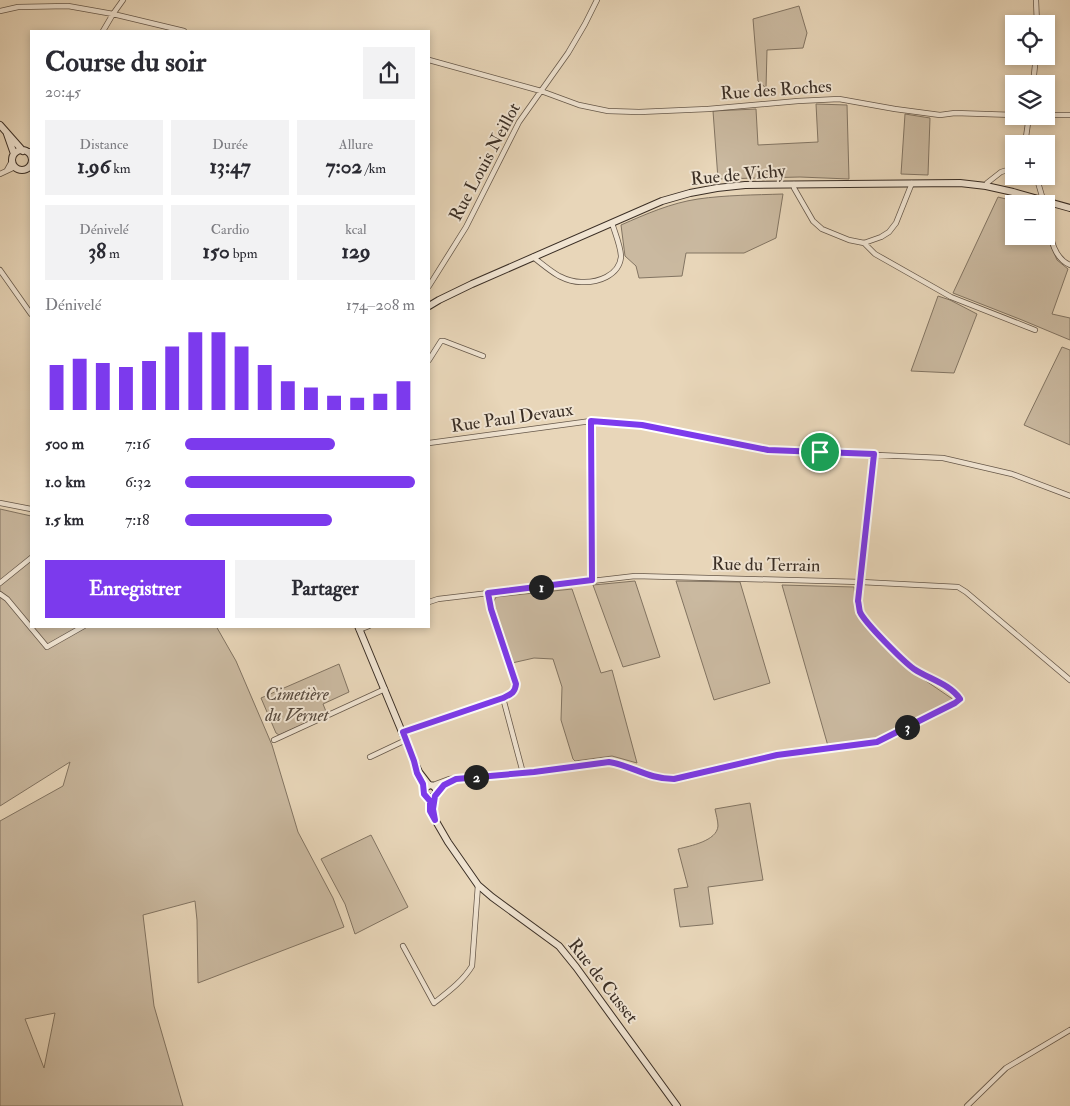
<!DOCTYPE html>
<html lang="fr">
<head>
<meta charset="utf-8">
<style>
  body { margin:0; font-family:"IM FELL Double Pica",serif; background:#f2f2f3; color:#2b2b33; height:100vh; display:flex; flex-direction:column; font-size:19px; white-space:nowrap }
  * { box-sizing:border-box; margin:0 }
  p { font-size:16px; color:#7c7c81 }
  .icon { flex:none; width:28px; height:28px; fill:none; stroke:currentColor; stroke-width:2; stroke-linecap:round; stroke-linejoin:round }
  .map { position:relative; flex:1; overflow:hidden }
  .side { position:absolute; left:30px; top:30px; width:400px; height:598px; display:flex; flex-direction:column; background:#fff; border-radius:0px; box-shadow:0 2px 8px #0003 }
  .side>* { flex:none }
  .tools { position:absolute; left:1005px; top:15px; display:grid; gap:10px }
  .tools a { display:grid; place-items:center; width:50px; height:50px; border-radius:0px; background:#fff; box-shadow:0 2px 8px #0003; font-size:25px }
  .pin { position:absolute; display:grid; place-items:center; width:42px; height:42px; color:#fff; margin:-21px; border:2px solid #fff; border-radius:50%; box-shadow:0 1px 5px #0007 }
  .km { position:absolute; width:25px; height:25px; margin:-12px; border-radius:50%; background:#222; color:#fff; font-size:14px; line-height:25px; text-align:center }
  .round { display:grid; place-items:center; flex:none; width:52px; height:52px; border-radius:0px; background:#f2f2f3 }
  .summary { display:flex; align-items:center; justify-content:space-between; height:85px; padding:0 15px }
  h1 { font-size:28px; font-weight:700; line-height:38px }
  .metrics { display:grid; grid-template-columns:repeat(3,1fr); gap:8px; height:85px; padding:5px 15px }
  .metrics div { display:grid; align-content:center; border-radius:0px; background:#f2f2f3; text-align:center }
  .metrics b { font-size:21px; font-weight:700 }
  .metrics small { font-size:14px; font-weight:400 }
  .metrics p { font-size:14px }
  .chart { height:140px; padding:10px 15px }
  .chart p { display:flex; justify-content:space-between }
  .chart svg { width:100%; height:90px; margin-top:5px; stroke:#7c3aed; stroke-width:6 }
  .cta { display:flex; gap:10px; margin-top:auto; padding:10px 15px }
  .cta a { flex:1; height:58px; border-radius:0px; background:#7c3aed; color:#fff; font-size:20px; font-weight:700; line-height:58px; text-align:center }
  .cta a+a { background:#f2f2f3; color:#2b2b33 }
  ul { padding:0 15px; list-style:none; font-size:16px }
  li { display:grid; grid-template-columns:80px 60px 1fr; align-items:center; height:38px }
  li i { height:12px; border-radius:6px; background:#7c3aed }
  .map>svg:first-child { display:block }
  .green { fill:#cab9a0; stroke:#827462; fill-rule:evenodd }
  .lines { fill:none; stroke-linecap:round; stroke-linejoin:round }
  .street-casing { stroke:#66584a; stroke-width:6 }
  .secondary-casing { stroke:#3a2e25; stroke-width:8 }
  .street { stroke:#f0e4d2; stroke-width:4.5 }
  .secondary { stroke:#f0e4d2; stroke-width:6 }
  .route-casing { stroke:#fff; stroke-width:10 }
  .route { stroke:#7c3aed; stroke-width:6 }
  .labels { text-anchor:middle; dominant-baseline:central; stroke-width:4; stroke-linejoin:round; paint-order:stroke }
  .street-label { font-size:18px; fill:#3a2e25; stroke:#f0e4d2 }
  .park-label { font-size:18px; font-style:italic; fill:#574a3e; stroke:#f0e4d2 }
</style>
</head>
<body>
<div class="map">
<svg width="1070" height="1106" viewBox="0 0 1070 1106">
  <rect width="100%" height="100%" fill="#e8d6b9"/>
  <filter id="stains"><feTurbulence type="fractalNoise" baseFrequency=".004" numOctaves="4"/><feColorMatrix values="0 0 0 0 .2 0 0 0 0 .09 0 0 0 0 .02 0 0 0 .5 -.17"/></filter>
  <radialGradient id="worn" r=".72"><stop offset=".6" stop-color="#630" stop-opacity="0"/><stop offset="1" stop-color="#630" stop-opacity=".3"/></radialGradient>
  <!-- green -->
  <path class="green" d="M799 6 807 33 803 48 767 50 766 88 758 81 753 19Z
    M816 104 847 105 849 179 800 177 718 179 713 111 756 109 758 145 818 142Z
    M905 114 930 118 928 175 901 174Z
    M783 194 776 238 744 253H686L682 276 639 278 636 266 625 256 621 225C646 214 671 203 698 199 726 195 754 195 783 194Z
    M998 197 1010 200 1014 207V236H1046V234L1057 260 1068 269 1052 314 1070 318V340L1022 320 953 293Z
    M938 296 950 300 977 314 954 373 911 371Z
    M1062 347 1070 350V445L1024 425Z
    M0 509 31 516V626H216L236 661 272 745 298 832 333 898 344 927 198 983 197 920 195 901 143 915 154 1006 183 1106H0V821L63 786 70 762 0 806ZM55 1013 44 1068 25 1019Z
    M635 581 660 657 623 667 593 585Z
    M676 581 740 582 770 683 714 700Z
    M782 585 854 587 857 616 901 664 954 700 878 738 828 746Z
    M572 589 601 673 612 670 637 763 612 756 575 761 573 759 561 720 562 687 553 659 534 658 512 663 492 605 496 597Z
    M339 664 349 692 323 704 327 714 279 735 276 733 261 698Z
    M750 803 763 880 708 887 713 924 680 927 674 889 688 887 678 849C690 846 717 841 718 826 718 821 716 814 715 809Z
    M371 835 408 907 355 934 345 904 321 859Z"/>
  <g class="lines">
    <defs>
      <path id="street" d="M1036 0 1037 24
        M0 11 18 7 68 6 113 14 184 31
        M103 31 113 14 123 0
        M429 60 541 91 579 105 608 111 639 112 708 109 798 101 839 99 895 109 940 115 955 113 1014 115
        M1033 84 1036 56
        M1046 115H1070
        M1025 144 1029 116
        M27 152 31 151
        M7 170 12 161
        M0 174 15 167
        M1034 176 1037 179 1044 203
        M794 184V188L813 221 822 229 849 240 864 243 881 237 889 232 896 223 912 183
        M986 186 987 183 1001 172 1014 168
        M1046 214C1050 231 1051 257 1070 265
        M864 243 875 254 951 297 1035 330
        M533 257C541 263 550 271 559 276 565 279 575 282 581 282 597 283 619 276 621 257 621 247 615 233 612 223
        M0 270 31 314
        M429 286 466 227 519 122 568 53 585 24 597 0
        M429 360 441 341H444L483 356
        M591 421 592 580
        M429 443 591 421 642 425 767 450 943 458 1012 474 1070 496
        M0 503 31 509
        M0 583 31 558
        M0 594 7 599 47 647 84 626
        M429 602 438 599 635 576 861 582 958 587 966 592 1070 680
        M359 630 369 626
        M503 698 523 773
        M403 732 503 698C511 694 515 692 516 683L491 609 489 593
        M274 740 385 689
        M370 757 406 740
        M433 785 449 779 535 772 609 761C633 766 648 779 674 779L777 755 877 742 955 703 960 699C950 684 929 679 914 669 904 662 864 623 860 612 859 609 859 604 859 601L873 454
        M436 793 444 785 455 779
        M403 946 434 1003C448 992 463 981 472 966L478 885
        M967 1106 1006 1068 1070 1030"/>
      <path id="secondary" d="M0 125 23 151
        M7 134 14 154
        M12 160a10 10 0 1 1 20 0a10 10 0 1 1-20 0Z
        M429 306 439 300 472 284 662 201 690 193 717 188 745 185 960 183 986 186 1013 192 1070 208
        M358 626 414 761 419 772 429 785
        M428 797H433L436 793V789C432 783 426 785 424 791L429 801 430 811 448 842 478 885 492 897 559 946 576 967 677 1106"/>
    </defs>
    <!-- street casing -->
    <use href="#street" class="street-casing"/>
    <!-- secondary casing -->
    <use href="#secondary" class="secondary-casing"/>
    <!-- street -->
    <use href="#street" class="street"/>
    <!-- secondary -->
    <use href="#secondary" class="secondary"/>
  </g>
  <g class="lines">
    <defs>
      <path id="route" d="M591 421 642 425 768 450 874 454 858 601C859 604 859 609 860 612 865 623 904 662 914 669 929 679 950 684 960 699L955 703 877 742 777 755 674 779C648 779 633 766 609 762L534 772 456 779 444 785 435 796 433 809 435 820 430 811V801L424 794 423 784 417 773 414 761 403 732 503 698C511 694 515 693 516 684L491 609 488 593 592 580Z"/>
    </defs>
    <!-- route casing -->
    <use href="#route" class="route-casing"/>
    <!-- route -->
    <use href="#route" class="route"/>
  </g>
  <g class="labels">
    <!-- street labels -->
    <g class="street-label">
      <text transform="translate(776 90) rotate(-4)">Rue des Roches</text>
      <text transform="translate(485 162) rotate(-62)">Rue Louis Neillot</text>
      <text transform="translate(738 175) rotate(-5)">Rue de Vichy</text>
      <text transform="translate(512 418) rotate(-8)">Rue Paul Devaux</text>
      <text transform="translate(766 565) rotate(1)">Rue du Terrain</text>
      <text transform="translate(603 981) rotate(52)">Rue de Cusset</text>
    </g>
    <!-- park labels -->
    <g class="park-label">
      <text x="297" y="694">Cimetière<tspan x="297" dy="21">du Vernet</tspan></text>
    </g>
  </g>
  <rect width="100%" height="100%" filter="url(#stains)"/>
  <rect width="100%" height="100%" fill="url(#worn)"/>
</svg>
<div class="tools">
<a><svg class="icon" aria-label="locate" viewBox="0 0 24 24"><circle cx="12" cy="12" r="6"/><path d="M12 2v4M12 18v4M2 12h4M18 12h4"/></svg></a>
<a><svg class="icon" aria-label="layers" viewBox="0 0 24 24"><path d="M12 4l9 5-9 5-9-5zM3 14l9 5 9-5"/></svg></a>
<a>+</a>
<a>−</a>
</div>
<div class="pin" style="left:820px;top:452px;background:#1e9e55"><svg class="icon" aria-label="arrive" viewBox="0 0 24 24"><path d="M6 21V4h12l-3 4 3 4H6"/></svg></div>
<b class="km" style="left:541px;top:587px">1</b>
<b class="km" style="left:476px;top:777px">2</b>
<b class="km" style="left:907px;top:727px">3</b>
<section class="side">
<div class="summary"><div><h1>Course du soir</h1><p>20:45</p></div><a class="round"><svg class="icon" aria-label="share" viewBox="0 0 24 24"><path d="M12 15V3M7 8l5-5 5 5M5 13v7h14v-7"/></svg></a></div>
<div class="metrics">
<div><p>Distance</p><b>1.96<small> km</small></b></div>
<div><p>Durée</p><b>13:47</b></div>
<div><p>Allure</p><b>7:02<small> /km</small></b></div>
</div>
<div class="metrics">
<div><p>Dénivelé</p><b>38<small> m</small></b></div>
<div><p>Cardio</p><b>150<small> bpm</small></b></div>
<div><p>kcal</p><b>129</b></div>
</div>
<div class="chart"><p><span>Dénivelé</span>174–208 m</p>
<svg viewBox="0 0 160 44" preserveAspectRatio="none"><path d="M5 44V22M15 44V19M25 44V21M35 44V23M45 44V20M55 44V13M65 44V6M75 44V6M85 44V13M95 44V22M105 44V30M115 44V33M125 44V37M135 44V38M145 44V36M155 44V30"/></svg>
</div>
<ul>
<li><b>500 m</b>7:16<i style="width:65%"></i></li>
<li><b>1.0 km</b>6:32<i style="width:100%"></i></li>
<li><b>1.5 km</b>7:18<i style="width:64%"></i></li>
</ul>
<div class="cta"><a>Enregistrer</a><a>Partager</a></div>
</section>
</div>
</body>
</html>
